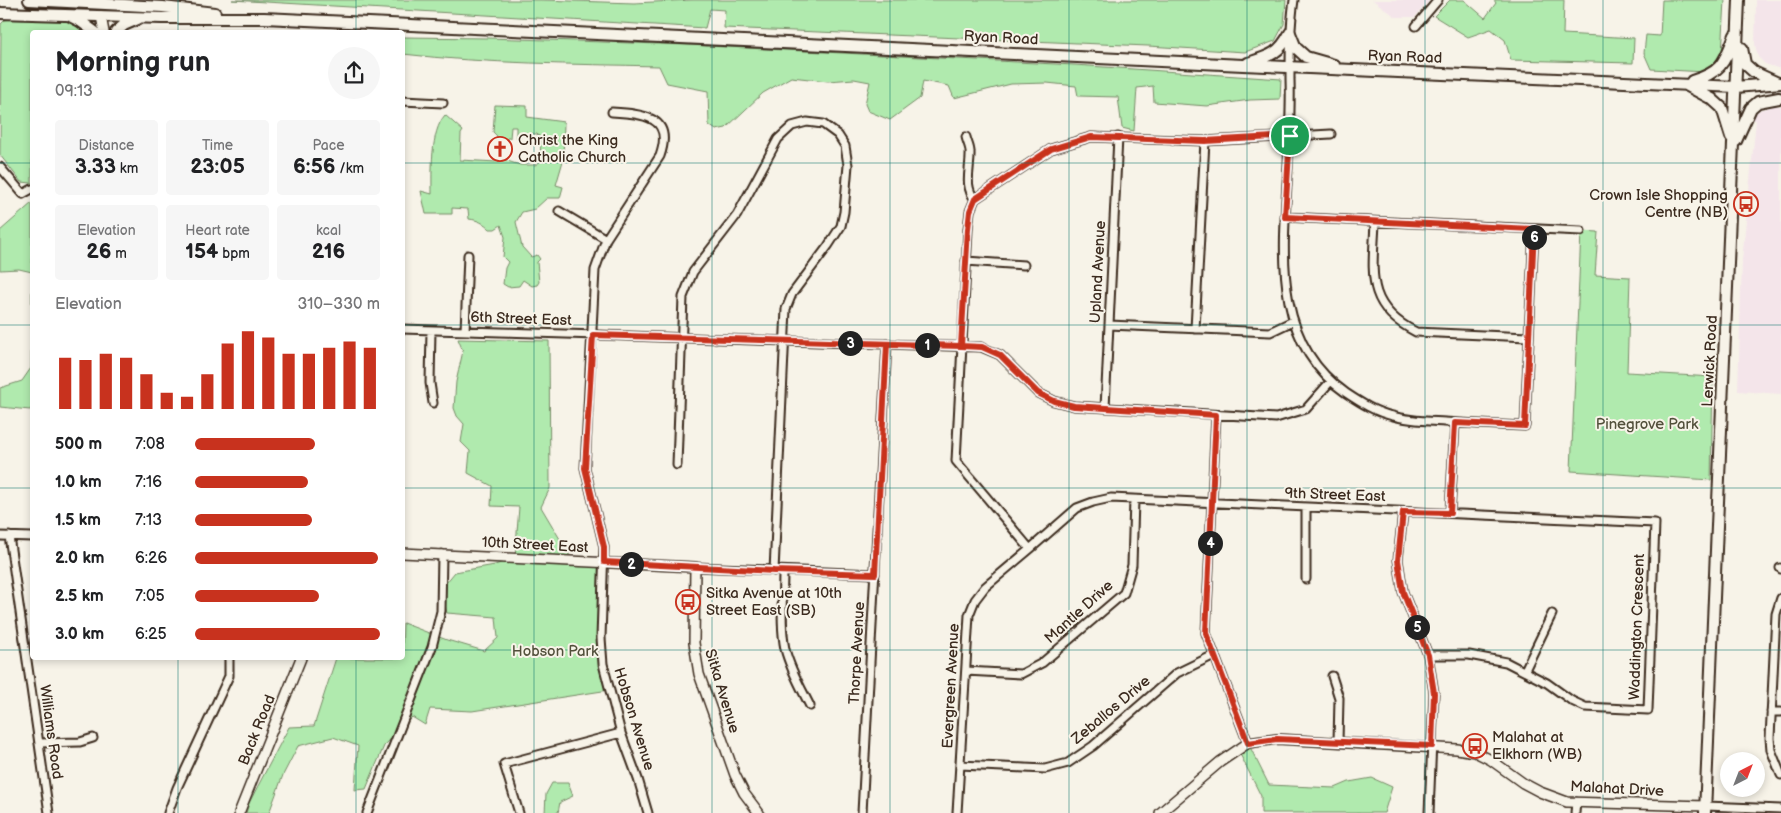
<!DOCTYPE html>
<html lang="en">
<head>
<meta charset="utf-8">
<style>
  body { margin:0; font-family:"Balsamiq Sans",sans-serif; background:#f6f6f6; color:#202124; height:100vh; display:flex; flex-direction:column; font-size:19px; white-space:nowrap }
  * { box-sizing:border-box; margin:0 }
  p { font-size:16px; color:#757577 }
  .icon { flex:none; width:28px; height:28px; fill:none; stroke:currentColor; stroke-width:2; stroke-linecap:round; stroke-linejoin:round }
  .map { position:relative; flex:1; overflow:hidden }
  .details { position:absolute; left:30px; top:30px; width:375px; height:630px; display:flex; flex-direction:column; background:#fff; border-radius:5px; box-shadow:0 2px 8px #0003 }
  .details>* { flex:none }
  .needle { width:32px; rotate:42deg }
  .fabs { position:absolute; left:1720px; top:752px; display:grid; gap:10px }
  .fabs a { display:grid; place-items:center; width:45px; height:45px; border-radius:50%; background:#fff; box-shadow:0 2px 8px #0003; font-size:25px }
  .pin { position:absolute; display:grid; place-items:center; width:42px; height:42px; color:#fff; margin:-21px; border:2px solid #fff; border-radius:50%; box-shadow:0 1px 5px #0007 }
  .km { position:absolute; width:25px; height:25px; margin:-12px; border-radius:50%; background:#222; color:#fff; font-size:14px; line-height:25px; text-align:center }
  .round { display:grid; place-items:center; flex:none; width:52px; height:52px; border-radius:26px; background:#f6f6f6 }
  .head { display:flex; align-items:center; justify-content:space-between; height:85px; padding:0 25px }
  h1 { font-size:28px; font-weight:800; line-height:38px }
  .metrics { display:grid; grid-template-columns:repeat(3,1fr); gap:8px; height:85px; padding:5px 25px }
  .metrics div { display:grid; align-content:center; border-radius:5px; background:#f6f6f6; text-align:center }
  .metrics b { font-size:21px; font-weight:800 }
  .metrics small { font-size:14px; font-weight:400 }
  .metrics p { font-size:14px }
  .chart { height:140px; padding:10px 25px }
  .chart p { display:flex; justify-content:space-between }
  .chart svg { width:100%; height:90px; margin-top:5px; stroke:#c8321e; stroke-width:6 }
  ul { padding:0 25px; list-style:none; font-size:16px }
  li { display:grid; grid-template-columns:80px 60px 1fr; align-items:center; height:38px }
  li i { height:12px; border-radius:6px; background:#c8321e }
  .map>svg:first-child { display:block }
  .built { fill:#f4e5ea }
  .green { fill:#b0eaae; stroke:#768a66 }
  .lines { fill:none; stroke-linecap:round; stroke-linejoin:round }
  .minor-casing { stroke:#3b2a1e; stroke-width:11 }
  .tertiary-casing { stroke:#3b2a1e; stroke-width:12 }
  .secondary-casing { stroke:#3b2a1e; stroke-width:14 }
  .minor { stroke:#f7f3e8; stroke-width:7 }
  .tertiary { stroke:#f7f3e8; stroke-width:9 }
  .secondary { stroke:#f7f3e8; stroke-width:10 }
  .route-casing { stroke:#fff; stroke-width:10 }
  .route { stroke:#c8321e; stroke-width:6 }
  .grid { fill:none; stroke:#0f766e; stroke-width:1; stroke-opacity:0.55 }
  .labels { text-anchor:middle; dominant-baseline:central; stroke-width:4; stroke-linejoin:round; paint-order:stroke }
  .street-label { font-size:15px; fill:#3b2a1e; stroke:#f7f3e8 }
  .poi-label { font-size:15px; fill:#3b2a1e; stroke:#f7f3e8; text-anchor:start }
  .park-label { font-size:15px; fill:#52503b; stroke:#f7f3e8 }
</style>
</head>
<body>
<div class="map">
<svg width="1781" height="813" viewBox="0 0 1781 813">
  <rect width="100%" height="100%" fill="#f7f3e8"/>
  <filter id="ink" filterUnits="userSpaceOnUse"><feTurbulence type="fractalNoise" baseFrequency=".02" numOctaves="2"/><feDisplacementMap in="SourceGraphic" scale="10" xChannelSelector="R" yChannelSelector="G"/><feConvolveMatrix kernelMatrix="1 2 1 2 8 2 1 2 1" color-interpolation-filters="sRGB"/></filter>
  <g filter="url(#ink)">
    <!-- built -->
    <path class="built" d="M1373 0H1430L1415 17H1396Z
      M1756 0H1781V69L1765 64 1758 57 1755 45Z
      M1773 106H1781V394L1738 391 1742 260 1756 120H1754L1753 115 1760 110Z"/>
    <!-- green -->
    <path class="green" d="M232 0H540L634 3 692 0H1286L1284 24 1275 41 1245 52 1148 46 724 28 725 10 710 9 705 28Z
      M1450 0H1464L1485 18 1496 3 1494 0H1564L1563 34 1634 38 1633 63 1511 60 1505 40 1491 29 1468 37 1434 16Z
      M1662 0H1725L1722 54 1705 72 1651 69 1644 53 1646 35 1660 36Z
      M13 19 71 21 77 24 87 32H32V183L21 182 0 155 1 24 5 20Z
      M403 37 489 38 688 45 1074 65 1281 79 1280 99 1250 100 1207 106 1154 102 1153 86 1137 88 1134 131 1122 128 1118 97 1078 96 1076 86 1047 83 1011 84 954 98 949 86 923 81 920 98 890 120 868 111 865 104 870 82 854 79 828 81 791 77 763 93 726 128 716 130 709 125 708 91 667 83 659 66C573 64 487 64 403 54Z
      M495 105 527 106V117L564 122 563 161 556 185 563 187 560 198H547L535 209 522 212 516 222 522 247 531 257 537 255 540 259 537 262 539 282 537 285 532 286 523 280 519 286 508 287 503 284 505 268 508 262 503 257 505 237 501 225 495 229H490C484 223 478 220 469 219L468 209 452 208V214H426L421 191 432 194C432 172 430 132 445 115L463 131 461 134 460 160 497 162 504 160 520 165H535L540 162 541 138 537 134 521 133 520 137H516V127H511L510 138H507L506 142 497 141V136L493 132Z
      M32 203V407L30 410 0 407V388L22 381 31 368 32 272 19 269 0 270V231Z
      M1581 231 1598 232 1595 275 1630 277 1627 372 1713 377 1711 480 1571 471Z
      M458 339 549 341 550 488 541 507 573 561 604 562 601 638 609 690 472 711 430 709 425 725 412 717 384 746 366 789 355 790 358 746 333 737 298 746 283 775 269 813H246L249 803 289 727 314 726 336 658H402L403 623 447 640 484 651 498 638 496 617 447 613 441 589 455 572 495 565 515 558 519 507 491 506 492 486 468 473 470 451 461 442 464 424 457 416 454 408 456 382 463 351Z
      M1248 743 1269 785 1335 788 1349 782 1372 778 1392 787 1384 813H1261V796L1238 750Z
      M552 783H568L573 796 560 802 558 813H545L546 794Z"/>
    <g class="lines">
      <defs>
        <path id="minor" d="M1294 0C1290 27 1290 52 1290 79 1291 108 1289 137 1288 166 1284 247 1270 340 1346 393 1361 403 1375 412 1393 416 1410 421 1428 421 1445 422 1472 424 1498 425 1525 426L1534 229
          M1416 26 1438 0
          M402 101 443 103
          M612 112C643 114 674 116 660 156L606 239 595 270 585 468 604 547 601 638 603 664 621 733 638 779 648 813
          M0 167 23 194 32 189
          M975 199 1051 149 1091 137 1205 141 1331 134
          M559 211 606 239
          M1285 217 1581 231
          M1375 222C1373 272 1364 306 1416 332L1528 337
          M966 261 1024 265
          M1109 325 1270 332 1293 321
          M402 329 981 347 1000 355 1038 393 1054 401 1074 406 1276 418 1306 409 1330 382
          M1195 329 1205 141
          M431 330 430 383 433 403
          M465 331 468 255
          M1105 408 1118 137
          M1216 415 1206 633 1248 743
          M677 465 683 297 693 272 737 215 778 139 792 126 807 122 823 124 838 135 845 146 848 165 844 212 841 226 828 246 792 294 786 309 774 571
          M1403 512 1398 560 1403 592 1428 655 1434 693 1429 813
          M1450 513 1455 423
          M0 536 32 537
          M9 536 49 813
          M1030 549 1077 508 1093 502 1111 498 1655 523 1648 710 1585 707 1572 701 1547 683 1506 662 1469 655H1428
          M695 567 875 574
          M1780 568 1781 569
          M783 571C783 597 780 624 785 649 790 669 801 688 810 706
          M1306 579V508
          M1781 598 1776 614 1770 738 1771 750 1781 775
          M1525 670 1552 614
          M966 671 1021 674 1042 663 1124 593 1132 565 1134 500
          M1332 676 1339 698 1338 742
          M1771 712H1781
          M39 743 80 742 93 738
          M960 765 1045 769 1068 763 1093 746 1177 673 1214 655
          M1706 806 1781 809
          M168 813 177 788 229 676V658
          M367 813 432 647 441 611 442 554
          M519 813 504 764 621 733
          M862 813 887 344
          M957 813 969 615 975 600 985 587 1030 549 956 461 968 229 970 211 975 199C963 186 971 168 970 152 970 147 967 142 966 137
          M1575 813 1576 802"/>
        <path id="tertiary" d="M101 16 104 32
          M402 553 695 567 694 643 699 674 735 775 744 793 759 813
          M239 813 301 658
          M1160 813 1220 762 1248 743 1277 739 1457 749 1475 752 1491 760 1523 783 1540 792 1567 802 1706 806"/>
        <path id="secondary" d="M29 0 163 7 215 13
          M0 13 162 18H264L1243 65 1736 87 1781 83
          M70 16 80 21 95 32
          M116 32 124 25 138 19
          M1290 33 1296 48 1306 57 1334 65
          M1742 48 1745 64 1754 72 1778 83
          M1248 63C1270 56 1279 54 1290 33
          M1692 81C1722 72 1724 63 1735 35
          M1686 85 1712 99 1722 108 1731 137
          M1736 141 1751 108 1758 102 1779 98
          M1705 813 1739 0"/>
      </defs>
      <!-- minor casing -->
      <use href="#minor" class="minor-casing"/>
      <!-- tertiary casing -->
      <use href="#tertiary" class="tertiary-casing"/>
      <!-- secondary casing -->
      <use href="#secondary" class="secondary-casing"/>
      <!-- minor -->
      <use href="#minor" class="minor"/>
      <!-- tertiary -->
      <use href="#tertiary" class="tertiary"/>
      <!-- secondary -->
      <use href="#secondary" class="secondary"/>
    </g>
  </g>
  <g class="lines" filter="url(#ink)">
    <defs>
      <path id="route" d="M1290 136 1205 141 1091 137 1051 149 975 199 970 211 968 229 961 346 887 344 875 574 774 571 604 562V547L585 468 593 335 961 346 982 347 1000 355 1038 393 1054 401 1074 406 1216 415 1206 633 1248 743 1277 739 1432 746 1434 693 1428 655 1403 592 1398 560 1403 512 1450 513 1455 423 1525 426 1534 229 1285 217 1290 136"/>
    </defs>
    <!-- route casing -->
    <use href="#route" class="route-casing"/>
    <!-- route -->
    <use href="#route" class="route"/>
  </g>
  <!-- grid -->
  <path class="grid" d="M178 0V32M356 0V32M534 0V813M712 0V813M890 0V813M1069 0V813M1247 0V813M1425 0V813M1603 0V813M0 163H32M402 163H1781M0 325H32M402 325H1781M0 488H32M402 488H1781M0 650H32M402 650H1781M178 658V813M356 658V813"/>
  <!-- icons -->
  <defs>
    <symbol id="church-ring" viewBox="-11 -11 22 22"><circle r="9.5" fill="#f7f3e8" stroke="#c8321e" stroke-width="1.5"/><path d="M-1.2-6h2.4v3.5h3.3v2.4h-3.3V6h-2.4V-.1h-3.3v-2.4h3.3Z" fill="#c8321e"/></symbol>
    <symbol id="bus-ring" viewBox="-11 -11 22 22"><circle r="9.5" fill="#f7f3e8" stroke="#c8321e" stroke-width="1.5"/><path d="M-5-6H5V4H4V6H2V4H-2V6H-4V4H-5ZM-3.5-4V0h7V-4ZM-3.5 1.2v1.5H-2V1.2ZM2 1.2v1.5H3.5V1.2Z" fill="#c8321e"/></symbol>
  </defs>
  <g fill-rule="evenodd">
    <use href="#church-ring" x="486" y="135" width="28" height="28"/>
    <use href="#bus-ring" x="1732" y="190" width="28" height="28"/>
    <use href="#bus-ring" x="674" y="588" width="28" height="28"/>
    <use href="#bus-ring" x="1461" y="732" width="28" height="28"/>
  </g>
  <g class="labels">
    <!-- street labels -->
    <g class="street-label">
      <text transform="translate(1001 38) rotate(3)">Ryan Road</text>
      <text transform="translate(1405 57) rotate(2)">Ryan Road</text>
      <text transform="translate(1098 272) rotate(-87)">Upland Avenue</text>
      <text transform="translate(521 319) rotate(2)">6th Street East</text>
      <text transform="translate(1710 361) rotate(-87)">Lerwick Road</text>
      <text transform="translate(1335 495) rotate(2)">9th Street East</text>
      <text transform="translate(535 545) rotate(3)">10th Street East</text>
      <text transform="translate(1079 612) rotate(-42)">Mantle Drive</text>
      <text transform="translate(1637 627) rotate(-88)">Waddington Crescent</text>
      <text transform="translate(857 653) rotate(-87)">Thorpe Avenue</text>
      <text transform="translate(951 686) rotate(-87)">Evergreen Avenue</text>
      <text transform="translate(722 691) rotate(73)">Sitka Avenue</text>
      <text transform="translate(1111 710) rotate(-40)">Zeballos Drive</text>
      <text transform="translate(634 719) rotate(73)">Hobson Avenue</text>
      <text transform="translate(257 730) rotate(-68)">Back Road</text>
      <text transform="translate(51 732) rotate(82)">Williams Road</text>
      <text transform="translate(1617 789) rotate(3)">Malahat Drive</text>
    </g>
    <!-- poi labels -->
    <g class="poi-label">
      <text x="518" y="140">Christ the King<tspan x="518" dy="17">Catholic Church</tspan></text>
      <text x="1728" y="195" text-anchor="end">Crown Isle Shopping<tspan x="1728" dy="17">Centre (NB)</tspan></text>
      <text x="706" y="593">Sitka Avenue at 10th<tspan x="706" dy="17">Street East (SB)</tspan></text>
      <text x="1492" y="737">Malahat at<tspan x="1492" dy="17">Elkhorn (WB)</tspan></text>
    </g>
    <!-- park labels -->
    <g class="park-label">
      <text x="1647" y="424">Pinegrove Park</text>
      <text x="555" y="651">Hobson Park</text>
    </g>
  </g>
</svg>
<div class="fabs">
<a><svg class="needle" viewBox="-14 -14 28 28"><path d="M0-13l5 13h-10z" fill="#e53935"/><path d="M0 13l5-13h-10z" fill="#757577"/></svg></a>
</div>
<div class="pin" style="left:1290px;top:136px;background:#1e9e55"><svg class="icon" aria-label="arrive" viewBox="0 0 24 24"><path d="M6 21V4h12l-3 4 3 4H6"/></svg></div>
<b class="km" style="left:927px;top:345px">1</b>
<b class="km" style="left:631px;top:564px">2</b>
<b class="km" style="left:850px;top:343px">3</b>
<b class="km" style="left:1210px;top:543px">4</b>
<b class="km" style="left:1417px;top:627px">5</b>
<b class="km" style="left:1534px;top:237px">6</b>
<section class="details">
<div class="head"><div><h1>Morning run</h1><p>09:13</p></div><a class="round"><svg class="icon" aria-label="share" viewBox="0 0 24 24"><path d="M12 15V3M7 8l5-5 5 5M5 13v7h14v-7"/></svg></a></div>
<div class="metrics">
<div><p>Distance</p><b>3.33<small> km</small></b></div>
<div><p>Time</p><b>23:05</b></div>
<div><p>Pace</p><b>6:56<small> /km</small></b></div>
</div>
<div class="metrics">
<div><p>Elevation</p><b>26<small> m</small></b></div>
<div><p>Heart rate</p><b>154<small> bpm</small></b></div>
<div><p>kcal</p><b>216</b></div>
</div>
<div class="chart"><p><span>Elevation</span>310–330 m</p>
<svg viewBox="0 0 160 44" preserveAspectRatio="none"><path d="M5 44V19M15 44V20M25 44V17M35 44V19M45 44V27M55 44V36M65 44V38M75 44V27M85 44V12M95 44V6M105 44V9M115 44V17M125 44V17M135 44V14M145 44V11M155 44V14"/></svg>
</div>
<ul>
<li><b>500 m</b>7:08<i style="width:65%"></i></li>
<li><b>1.0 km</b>7:16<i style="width:61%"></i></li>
<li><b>1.5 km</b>7:13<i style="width:63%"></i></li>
<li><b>2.0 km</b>6:26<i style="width:99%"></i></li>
<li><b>2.5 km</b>7:05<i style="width:67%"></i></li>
<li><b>3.0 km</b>6:25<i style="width:100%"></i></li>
</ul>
</section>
</div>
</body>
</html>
